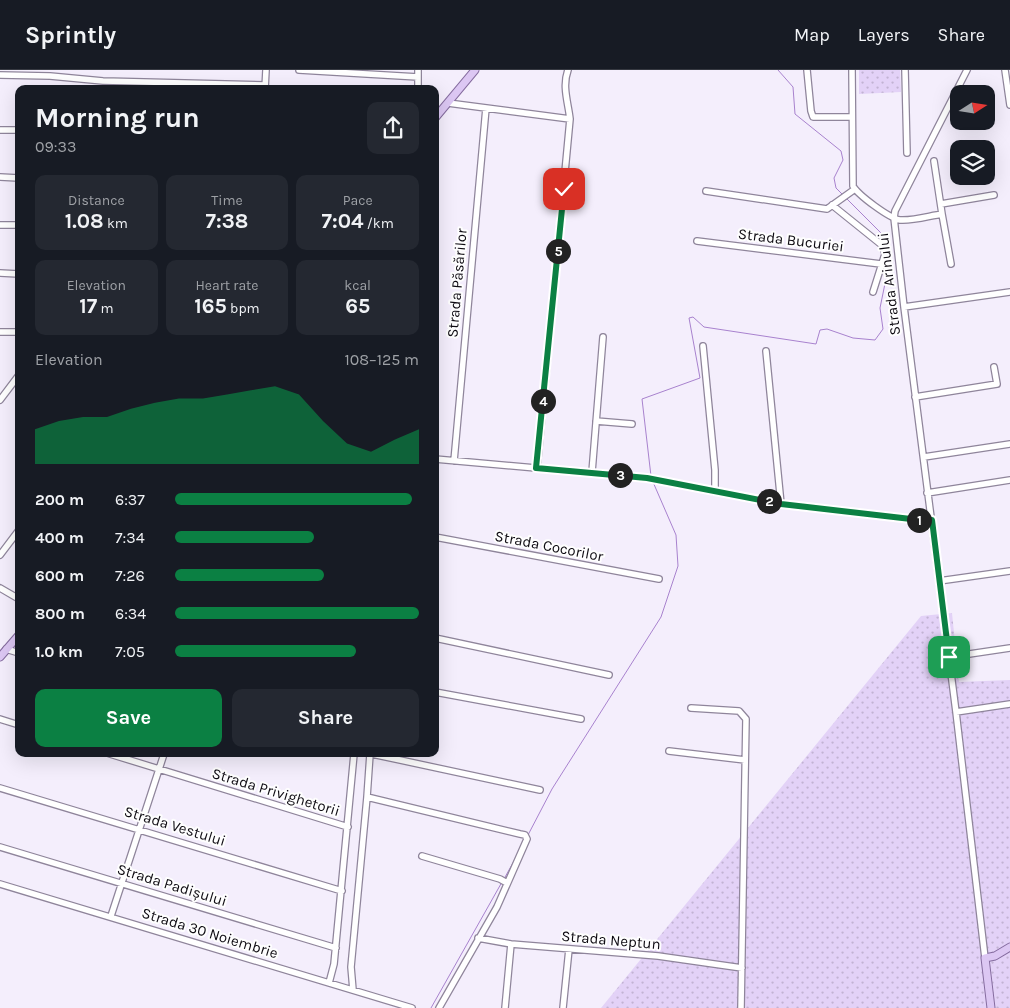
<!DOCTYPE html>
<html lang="en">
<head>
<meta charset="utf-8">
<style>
  body { margin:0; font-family:Karla,sans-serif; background:#242831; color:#f1f3f6; height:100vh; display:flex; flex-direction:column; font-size:19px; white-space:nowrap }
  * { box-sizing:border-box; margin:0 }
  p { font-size:16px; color:#9ea1a6 }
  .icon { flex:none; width:28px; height:28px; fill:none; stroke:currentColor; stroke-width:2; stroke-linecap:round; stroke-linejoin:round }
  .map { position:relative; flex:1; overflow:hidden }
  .side { position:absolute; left:15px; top:15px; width:424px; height:672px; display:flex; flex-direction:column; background:#171b24; border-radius:10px; box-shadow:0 5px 20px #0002 }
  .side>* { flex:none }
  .needle { width:32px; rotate:78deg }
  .tools { position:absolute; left:950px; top:15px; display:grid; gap:10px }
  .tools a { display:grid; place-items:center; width:45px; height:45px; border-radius:10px; background:#171b24; box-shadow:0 5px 20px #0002; font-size:25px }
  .pin { position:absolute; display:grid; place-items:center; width:42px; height:42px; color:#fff; margin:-21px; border-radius:10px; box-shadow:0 2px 8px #0006 }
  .km { position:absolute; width:25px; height:25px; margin:-12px; border-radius:50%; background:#222; color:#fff; font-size:14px; line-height:25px; text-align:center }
  .round { display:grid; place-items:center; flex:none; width:52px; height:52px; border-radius:10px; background:#242831 }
  .summary { display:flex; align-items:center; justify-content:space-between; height:85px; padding:0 20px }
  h1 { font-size:28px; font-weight:700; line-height:38px }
  .figures { display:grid; grid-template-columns:repeat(3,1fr); gap:8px; height:85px; padding:5px 20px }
  .figures div { display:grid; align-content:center; border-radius:10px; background:#242831; text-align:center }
  .figures b { font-size:21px; font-weight:700 }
  .figures small { font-size:14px; font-weight:400 }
  .figures p { font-size:14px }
  .chart { height:140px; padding:10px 20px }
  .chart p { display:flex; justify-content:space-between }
  .chart svg { width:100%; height:90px; margin-top:5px; fill:#0b8043; opacity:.7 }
  .cta { display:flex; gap:10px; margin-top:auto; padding:10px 20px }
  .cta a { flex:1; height:58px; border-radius:10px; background:#0b8043; color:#fff; font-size:20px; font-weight:700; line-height:58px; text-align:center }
  .cta a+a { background:#242831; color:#f1f3f6 }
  ul { padding:0 20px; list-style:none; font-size:16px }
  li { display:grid; grid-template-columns:80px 60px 1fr; align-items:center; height:38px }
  li i { height:12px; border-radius:6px; background:#0b8043 }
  header { display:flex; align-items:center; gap:30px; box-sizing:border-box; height:70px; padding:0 25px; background:#171b24; border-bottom:1px solid #363941 }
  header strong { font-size:24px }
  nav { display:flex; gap:28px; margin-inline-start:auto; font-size:18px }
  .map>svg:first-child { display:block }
  .grass { fill:url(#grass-dots) }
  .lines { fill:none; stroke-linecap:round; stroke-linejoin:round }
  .stream { stroke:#a882ce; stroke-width:1 }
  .minor-casing { stroke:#8f859b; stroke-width:8 }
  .major-casing { stroke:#856c9f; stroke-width:9 }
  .minor { stroke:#fff; stroke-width:5.5 }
  .major { stroke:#dcc7f3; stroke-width:7 }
  .route-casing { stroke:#fff; stroke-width:10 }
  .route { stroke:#0b8043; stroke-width:6 }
  .labels { text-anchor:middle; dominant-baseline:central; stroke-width:4; stroke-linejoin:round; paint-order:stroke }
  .street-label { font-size:15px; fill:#0e0b12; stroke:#fefefe }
</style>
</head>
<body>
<header>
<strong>Sprintly</strong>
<nav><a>Map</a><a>Layers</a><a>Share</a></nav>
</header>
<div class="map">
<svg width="1010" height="938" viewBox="0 0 1010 938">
  <defs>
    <pattern id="grass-dots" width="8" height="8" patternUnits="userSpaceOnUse" patternTransform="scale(1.25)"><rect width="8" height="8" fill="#e3d2f7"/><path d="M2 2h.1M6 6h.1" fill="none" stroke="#c2b3d3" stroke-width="1.8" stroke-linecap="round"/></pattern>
  </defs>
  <rect width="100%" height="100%" fill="#f4eefc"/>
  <!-- grass -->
  <path class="grass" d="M859 0H900L901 22 859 24Z
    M952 543 959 612 1010 610V938H601L921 546Z"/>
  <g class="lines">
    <!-- stream -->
    <path class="stream" d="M778 0 793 17 795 44 841 81 843 90 834 108 836 118 842 124
      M847 129 882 164 885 175
      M651 406 642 329 700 308 689 248 693 247 704 257 816 274 820 260 827 259 853 268 875 270 883 259 880 238 890 189 887 178
      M528 765 552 719 661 547 678 496 676 465 653 412
      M504 809 519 782
      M431 938 502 812"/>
    <defs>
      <path id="minor" d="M299 0 418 7
        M807 0 811 41 813 47H851
        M852 0 853 116C858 125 889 148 900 150 913 151 929 146 942 144L934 91
        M905 0 907 83
        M967 0 895 141 894 148 904 237 956 642 985 888
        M1005 0 1010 35
        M0 5 50 6 103 11 265 15
        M265 19 266 0
        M418 19V0
        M448 33 570 49
        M0 60H19
        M0 107 19 108
        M706 121 827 139 855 119
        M941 134 994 125
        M832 135 883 176 885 184 873 222
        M942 144 951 194
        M0 155H19
        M697 171 881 194
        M0 203 19 204
        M904 237 1010 222
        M0 262H19
        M703 276 715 400V422
        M766 281 781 434
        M915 327 997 314 994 297
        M0 330 19 305
        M596 351 632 354
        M924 387 1010 374
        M435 389 647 408 781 434 911 449 932 450
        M454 391 486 38
        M537 398 570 49C568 32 562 16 568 0
        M592 402 603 267
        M927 423 1010 410
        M435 467 659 509
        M0 485 19 460
        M939 511 1010 501
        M0 518 19 529
        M435 568 609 605
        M6 579 19 583
        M949 587 1010 578
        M435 622 581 649
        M691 638 739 641 746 649 741 938
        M956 642 1010 634
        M0 649 19 655
        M669 681 745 690
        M110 684 348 757
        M372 684 540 720
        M0 718 342 821
        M367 727 520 764 525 765 527 769 497 837 439 938
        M0 777 336 878
        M422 786 500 809 507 813
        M0 814 412 938
        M111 846 164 684
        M478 868 511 874 658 886 742 898
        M329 913 334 894 354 684
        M353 920 351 897 367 727 370 684
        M505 938 511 874
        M563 938 569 879"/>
      <path id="major" d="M435 48 475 0
        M0 587 19 565
        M991 938 985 888 995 886 1010 877"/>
    </defs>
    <!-- minor casing -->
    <use href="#minor" class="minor-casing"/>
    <!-- major casing -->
    <use href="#major" class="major-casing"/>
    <!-- minor -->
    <use href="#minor" class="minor"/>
    <!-- major -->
    <use href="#major" class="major"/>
  </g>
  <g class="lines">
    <defs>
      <path id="route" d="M564 119 536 398 647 408 781 434 911 449 932 450 949 587"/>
    </defs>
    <!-- route casing -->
    <use href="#route" class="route-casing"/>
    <!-- route -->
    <use href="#route" class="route"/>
  </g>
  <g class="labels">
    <!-- street labels -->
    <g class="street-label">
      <text transform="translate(791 170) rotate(7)">Strada Bucuriei</text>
      <text transform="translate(457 213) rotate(-85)">Strada Păsărilor</text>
      <text transform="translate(889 214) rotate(-97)">Strada Arinului</text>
      <text transform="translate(549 476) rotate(11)">Strada Cocorilor</text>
      <text transform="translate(276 722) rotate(17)">Strada Privighetorii</text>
      <text transform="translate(175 756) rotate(17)">Strada Vestului</text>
      <text transform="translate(172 815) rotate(17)">Strada Padișului</text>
      <text transform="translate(210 863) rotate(17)">Strada 30 Noiembrie</text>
      <text transform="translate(611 870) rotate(5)">Strada Neptun</text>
    </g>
  </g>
</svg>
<div class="tools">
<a><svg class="needle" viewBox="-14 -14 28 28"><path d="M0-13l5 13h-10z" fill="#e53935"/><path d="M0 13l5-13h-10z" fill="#9ea1a6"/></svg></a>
<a><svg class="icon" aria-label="layers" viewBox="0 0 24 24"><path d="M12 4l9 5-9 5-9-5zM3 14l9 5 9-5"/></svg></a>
</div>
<div class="pin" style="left:949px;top:587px;background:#1e9e55"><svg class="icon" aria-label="arrive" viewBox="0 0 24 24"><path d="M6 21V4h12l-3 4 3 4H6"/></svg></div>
<div class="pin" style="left:564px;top:119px;background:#d93025"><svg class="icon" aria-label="check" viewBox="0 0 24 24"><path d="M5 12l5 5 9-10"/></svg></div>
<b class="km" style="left:919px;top:450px">1</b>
<b class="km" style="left:769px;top:431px">2</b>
<b class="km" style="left:620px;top:405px">3</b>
<b class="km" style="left:543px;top:331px">4</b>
<b class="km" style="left:558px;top:181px">5</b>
<section class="side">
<div class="summary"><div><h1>Morning run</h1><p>09:33</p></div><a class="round"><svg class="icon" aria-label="share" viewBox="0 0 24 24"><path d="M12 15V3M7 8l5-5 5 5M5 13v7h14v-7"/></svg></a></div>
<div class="figures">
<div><p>Distance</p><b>1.08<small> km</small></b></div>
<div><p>Time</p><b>7:38</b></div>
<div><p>Pace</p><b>7:04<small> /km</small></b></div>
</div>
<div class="figures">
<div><p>Elevation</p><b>17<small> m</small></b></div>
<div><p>Heart rate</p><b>165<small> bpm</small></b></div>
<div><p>kcal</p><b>65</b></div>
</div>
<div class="chart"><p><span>Elevation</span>108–125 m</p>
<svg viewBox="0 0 160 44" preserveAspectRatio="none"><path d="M0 44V27L10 23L20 21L30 21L40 17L50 14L60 12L70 12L80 10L90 8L100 6L110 10L120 23L130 34L140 38L150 32L160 27V44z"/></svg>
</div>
<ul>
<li><b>200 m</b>6:37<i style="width:97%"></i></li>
<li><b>400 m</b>7:34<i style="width:57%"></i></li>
<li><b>600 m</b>7:26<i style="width:61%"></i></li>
<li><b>800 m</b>6:34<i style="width:100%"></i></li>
<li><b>1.0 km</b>7:05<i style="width:74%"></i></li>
</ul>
<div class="cta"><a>Save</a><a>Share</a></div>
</section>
</div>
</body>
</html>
